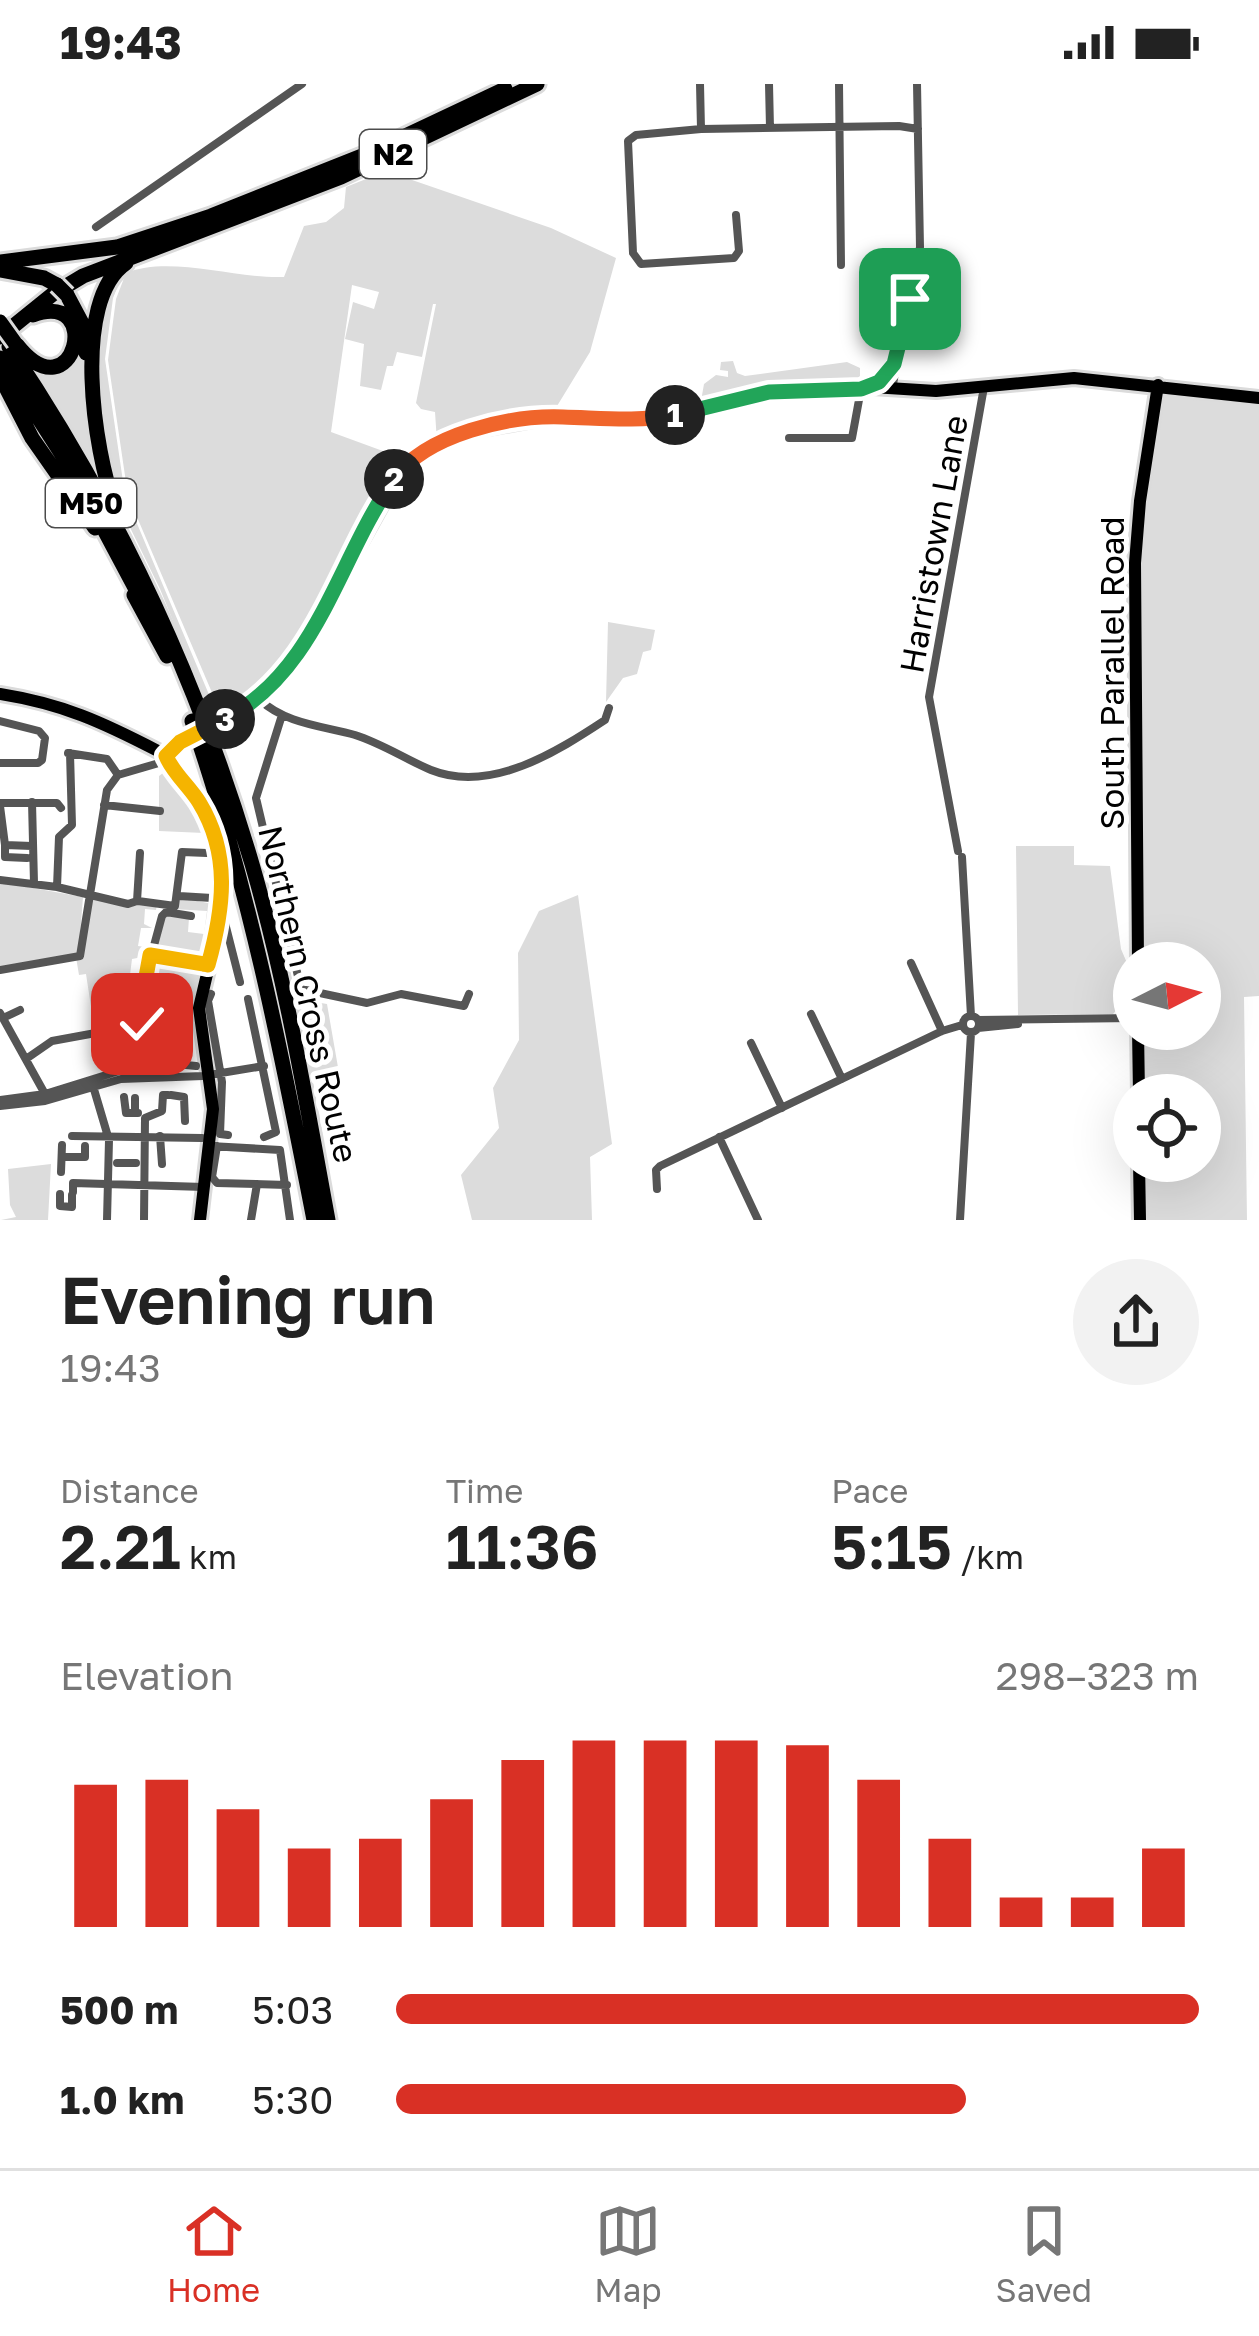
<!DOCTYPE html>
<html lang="en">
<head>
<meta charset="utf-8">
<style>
  body { margin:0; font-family:"Golos Text",sans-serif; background:#f2f2f2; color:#222; height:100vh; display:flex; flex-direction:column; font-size:45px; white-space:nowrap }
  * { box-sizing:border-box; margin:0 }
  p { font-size:39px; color:#767676 }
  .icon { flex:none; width:66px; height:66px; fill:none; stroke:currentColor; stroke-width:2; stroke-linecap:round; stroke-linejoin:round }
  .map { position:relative; height:1136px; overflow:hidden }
  .side { display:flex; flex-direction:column; background:#fff; flex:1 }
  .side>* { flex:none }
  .needle { width:78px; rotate:84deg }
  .controls { position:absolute; left:1113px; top:858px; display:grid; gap:24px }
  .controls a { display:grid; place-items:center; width:108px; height:108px; border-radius:50%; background:#fff; box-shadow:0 12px 48px #0002; font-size:60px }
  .pin { position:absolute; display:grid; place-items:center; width:102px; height:102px; color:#fff; margin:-51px; border-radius:24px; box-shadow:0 6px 18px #0006 }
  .km { position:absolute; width:60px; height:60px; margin:-30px; border-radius:50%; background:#222; color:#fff; font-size:33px; line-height:60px; text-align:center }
  .round { display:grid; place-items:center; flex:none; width:126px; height:126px; border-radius:63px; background:#f2f2f2 }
  .summary { display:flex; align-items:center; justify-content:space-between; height:204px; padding:0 60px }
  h1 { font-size:66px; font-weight:600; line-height:90px }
  .metrics { display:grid; grid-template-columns:repeat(3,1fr); gap:18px; height:204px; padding:12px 60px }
  .metrics div { display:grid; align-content:center }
  .metrics b { font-size:60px; font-weight:600 }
  .metrics small { font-size:33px; font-weight:400 }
  .metrics p { font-size:33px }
  .chart { height:336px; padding:24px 60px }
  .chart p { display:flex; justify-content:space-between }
  .chart svg { width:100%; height:216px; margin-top:12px; stroke:#d93025; stroke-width:6 }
  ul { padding:0 60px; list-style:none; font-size:39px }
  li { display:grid; grid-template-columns:192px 144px 1fr; align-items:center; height:90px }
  li i { height:30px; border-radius:15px; background:#d93025 }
  .status { display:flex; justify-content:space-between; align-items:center; height:84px; padding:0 60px; background:#fff; direction:ltr }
  .status svg { height:33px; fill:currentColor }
  .tabs { display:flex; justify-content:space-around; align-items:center; height:168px; border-top:3px solid #e0e0e0; background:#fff; font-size:33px; color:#767676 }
  .tabs a { display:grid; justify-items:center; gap:6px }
  .tabs .selected { color:#d93025 }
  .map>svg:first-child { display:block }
  .green { fill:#dcdcdc }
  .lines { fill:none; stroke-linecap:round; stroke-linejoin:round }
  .major-casing { stroke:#dbdbdb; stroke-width:18 }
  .highway-casing { stroke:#dbdbdb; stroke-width:21 }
  .minor { stroke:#555; stroke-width:8 }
  .major { stroke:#000; stroke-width:12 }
  .highway { stroke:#000; stroke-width:15 }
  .major-bridge-casing { stroke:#dbdbdb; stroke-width:18; stroke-linecap:butt }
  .highway-bridge-casing { stroke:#dbdbdb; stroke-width:21; stroke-linecap:butt }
  .major-bridge { stroke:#000; stroke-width:12 }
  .highway-bridge { stroke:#000; stroke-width:15 }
  .split-1-casing { stroke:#fff; stroke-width:24 }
  .split-2-casing { stroke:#fff; stroke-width:24 }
  .split-3-casing { stroke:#fff; stroke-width:24 }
  .split-4-casing { stroke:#fff; stroke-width:24 }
  .split-5-casing { stroke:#fff; stroke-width:24 }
  .split-1 { stroke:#22a559; stroke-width:15 }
  .split-2 { stroke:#f0652b; stroke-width:15 }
  .split-3 { stroke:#22a559; stroke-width:15 }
  .split-4 { stroke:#f5b400; stroke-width:15 }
  .split-5 { stroke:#f5b400; stroke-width:15 }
  .labels { text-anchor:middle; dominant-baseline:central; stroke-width:10; stroke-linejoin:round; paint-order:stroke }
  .shield { fill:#fff; stroke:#4c4c4c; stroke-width:3 }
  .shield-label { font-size:30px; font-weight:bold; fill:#000 }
  .street-label { font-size:33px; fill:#000; stroke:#fff }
</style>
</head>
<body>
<div class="status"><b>19:43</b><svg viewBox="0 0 49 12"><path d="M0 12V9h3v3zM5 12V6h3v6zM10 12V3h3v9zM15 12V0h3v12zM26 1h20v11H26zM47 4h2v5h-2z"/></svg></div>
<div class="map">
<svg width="1259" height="1136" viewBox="0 0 1259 1136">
  <rect width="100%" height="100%" fill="#fff"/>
  <!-- green -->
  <path class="green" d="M386 87 551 144 616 174 590 268 554 327 462 347 437 358 435 328 421 325 416 319 436 220H433L422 273 397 268 393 282H387L381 306 360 302 364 260 345 255 353 218 374 225 379 208 352 201 331 348 402 374 371 423 334 503 297 567 266 605 222 632 128 412 108 276 116 215 126 189C170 171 235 195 284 193L304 142 326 138 344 124 346 103Z
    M123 188 113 214 105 275 125 411 218 632 213 635 160 505 121 425 103 364 99 282 106 212Z
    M63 210 84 250 89 346 105 413 27 283 57 286 78 255 46 224Z
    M733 277 737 289 745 292 847 278 860 284V292L854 299 730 309 701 317 704 300 716 291 728 293V287L720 286 721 278Z
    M1164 310 1259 316V912L1244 913 1247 1136H1142V1077H1200V1011H1141V945H1200V879H1140V444L1159 315Z
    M608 538 655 546 651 566 643 568 637 590 623 594 606 618Z
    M167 686 190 710 215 762 220 815 197 909 196 945 176 941 175 945H145L144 902 164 830 189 834 188 848 204 850 207 827 173 825 182 814 208 819 213 815 212 773 204 749 159 747V692Z
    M1016 762H1074V781L1110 782 1121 865 1127 879 1133 880V907L1113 930 1018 931Z
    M0 798 83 813 79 865 89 813 157 821 156 826 145 825 144 840 152 844H141L138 862 145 863 148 872 132 875 122 954 115 955 109 926 92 929 86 890 79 891 76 873 0 883Z
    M578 811 612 1060 590 1073 592 1136H472L461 1091 499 1044 493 1004 519 956 518 869 539 827Z
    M297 915 327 920 339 989 312 994Z
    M51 1080 48 1136H1L16 1133 10 1121 8 1085Z"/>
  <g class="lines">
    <defs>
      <path id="major" d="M0 610C63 620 102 638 158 667
        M219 638 259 615 295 576 400 388 411 375 443 356 483 345 550 333 618 337 656 335 735 314 788 306 872 303 936 307 1074 294 1259 314
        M167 674 210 739 220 767 223 801 220 835 199 924 213 1025 200 1136
        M1138 879 1135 479 1140 417 1158 301
        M1138 945 1139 1011
        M1139 1077 1140 1136"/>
      <path id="highway" d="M0 178 117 163 211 132 367 70 505 5
        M0 186 44 194 57 201
        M67 211 84 243 86 269
        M0 253 53 210 83 192 341 93 537 0
        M17 261C74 333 105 205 33 231
        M9 263C116 422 198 596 252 780 286 896 306 1017 328 1136
        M0 274 75 391 141 515
        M0 292 32 354 95 444
        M115 423C94 368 71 216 126 179
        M134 511 167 572
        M192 637C248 800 281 966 314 1136"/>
    </defs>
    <!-- major casing -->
    <use href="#major" class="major-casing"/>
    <!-- highway casing -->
    <use href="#highway" class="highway-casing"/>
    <!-- minor -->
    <path class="minor" d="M700 0 701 45
      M769 0 770 44
      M839 0 841 181
      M736 131 739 167 734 174 641 180 633 169 628 57 636 51 701 45 899 42 918 45
      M96 143 302 0
      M892 305 920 163 917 0
      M789 354H852L861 305 879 299 893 282
      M260 616C286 640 323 642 355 651 383 660 405 675 431 686 491 710 558 667 605 636L609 624
      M282 631 256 714 301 905 367 919 401 910 464 922 469 910
      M0 637 39 647 45 654 42 676 38 679H0
      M68 669 107 675 118 691
      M32 718 34 799
      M0 719H57L61 724
      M104 721 160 727
      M0 722 5 761 32 762
      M5 761V773L27 774
      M958 767 929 613 984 303
      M962 773 971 932
      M0 796 57 803 128 820 137 817 140 769
      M57 803 59 753 72 741 70 669
      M179 812 212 814
      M138 817 175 822 182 768 207 769
      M225 839 240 898
      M150 871 208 881
      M911 879 942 947
      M0 886 80 872 107 706 118 691 159 679
      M178 904 173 948 143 943V902L162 832 166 828 191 832
      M211 910 208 917 222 998 220 1050 228 1051
      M248 915 276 1048 264 1053
      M0 929 45 1010
      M811 930 842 995
      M963 940a8 8 0 1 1 16 0a8 8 0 1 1-16 0Z
      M3 934 20 926
      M978 936 1134 934
      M978 944 1018 940
      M751 959 782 1024
      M26 975 52 957 112 946
      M156 978 196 982
      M125 982 131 988 154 984 161 947
      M93 1002 109 1056 107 1136
      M171 1011 184 1013 185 1037
      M124 1013 126 1029H138
      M135 1014V1029
      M0 1016 45 1010 119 987
      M0 1022 45 1017 121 995 203 992 264 982
      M72 1052 202 1054
      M160 1052 162 1080
      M719 1053 758 1136
      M210 1062 280 1066 290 1136
      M217 1062 212 1093 217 1099 287 1101
      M62 1073H85V1062
      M117 1079H136
      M61 1088 62 1061
      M657 1105 656 1086 660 1082 942 947 962 941
      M73 1108V1099L204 1103
      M60 1110V1122L72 1123V1111
      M144 1136 145 1034 162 1027 163 1011H168
      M251 1136 257 1100
      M960 1136 971 949"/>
    <!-- major -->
    <use href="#major" class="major"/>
    <!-- highway -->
    <use href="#highway" class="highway"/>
    <defs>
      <path id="major-bridge" d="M180 658 219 638"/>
      <path id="highway-bridge" d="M57 201 67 211
        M0 238 15 259"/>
    </defs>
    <!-- major-bridge casing -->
    <use href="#major-bridge" class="major-bridge-casing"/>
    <!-- highway-bridge casing -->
    <use href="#highway-bridge" class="highway-bridge-casing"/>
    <!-- major-bridge -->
    <use href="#major-bridge" class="major-bridge"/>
    <!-- highway-bridge -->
    <use href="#highway-bridge" class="highway-bridge"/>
  </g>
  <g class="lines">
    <defs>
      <path id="split-1" d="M675 331 769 308 861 305 879 298 894 280 910 215"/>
      <path id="split-2" d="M394 395C426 350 510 331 563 333 602 334 636 338 675 331"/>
      <path id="split-3" d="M225 635C318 586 337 477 394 395"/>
      <path id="split-4" d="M204 880 208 881C224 824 231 770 199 718 189 702 173 689 166 672L180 658 225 635"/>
      <path id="split-5" d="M142 940 141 920 150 871 204 880"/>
    </defs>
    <!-- split-1 casing -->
    <use href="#split-1" class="split-1-casing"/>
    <!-- split-2 casing -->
    <use href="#split-2" class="split-2-casing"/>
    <!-- split-3 casing -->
    <use href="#split-3" class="split-3-casing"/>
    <!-- split-4 casing -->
    <use href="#split-4" class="split-4-casing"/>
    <!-- split-5 casing -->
    <use href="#split-5" class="split-5-casing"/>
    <!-- split-1 -->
    <use href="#split-1" class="split-1"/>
    <!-- split-2 -->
    <use href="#split-2" class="split-2"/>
    <!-- split-3 -->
    <use href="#split-3" class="split-3"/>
    <!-- split-4 -->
    <use href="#split-4" class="split-4"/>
    <!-- split-5 -->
    <use href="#split-5" class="split-5"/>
  </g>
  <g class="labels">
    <!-- shield labels -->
    <g class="shield">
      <rect x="360" y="46" width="66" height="48" rx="9"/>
      <rect x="46" y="395" width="90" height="48" rx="9"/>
    </g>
    <g class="shield-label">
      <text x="393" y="70">N2</text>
      <text x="91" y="419">M50</text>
    </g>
    <!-- street labels -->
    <g class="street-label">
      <text transform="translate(933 460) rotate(-80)">Harristown Lane</text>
      <text transform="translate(1111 589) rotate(-90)">South Parallel Road</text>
      <text transform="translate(309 910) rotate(77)">Northern Cross Route</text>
    </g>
  </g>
</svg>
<div class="controls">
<a><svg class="needle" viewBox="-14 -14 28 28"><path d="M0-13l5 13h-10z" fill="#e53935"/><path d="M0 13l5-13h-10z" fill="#767676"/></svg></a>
<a><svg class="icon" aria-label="locate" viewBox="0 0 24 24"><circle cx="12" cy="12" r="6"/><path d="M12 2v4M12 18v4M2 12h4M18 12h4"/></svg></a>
</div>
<div class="pin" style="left:910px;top:215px;background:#1e9e55"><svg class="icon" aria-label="arrive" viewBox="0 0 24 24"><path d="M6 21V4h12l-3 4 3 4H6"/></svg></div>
<div class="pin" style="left:142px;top:940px;background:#d93025"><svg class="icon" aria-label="check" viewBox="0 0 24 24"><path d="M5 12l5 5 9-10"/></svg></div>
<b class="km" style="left:675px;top:331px">1</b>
<b class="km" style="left:394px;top:395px">2</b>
<b class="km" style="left:225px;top:635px">3</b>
</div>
<section class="side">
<div class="summary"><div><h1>Evening run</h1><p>19:43</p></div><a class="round"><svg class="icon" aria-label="share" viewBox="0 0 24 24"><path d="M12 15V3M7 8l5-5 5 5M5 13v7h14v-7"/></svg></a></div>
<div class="metrics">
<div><p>Distance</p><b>2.21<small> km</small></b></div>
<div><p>Time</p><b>11:36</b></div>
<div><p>Pace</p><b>5:15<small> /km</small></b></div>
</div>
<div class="chart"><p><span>Elevation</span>298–323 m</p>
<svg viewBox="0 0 160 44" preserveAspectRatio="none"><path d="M5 44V15M15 44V14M25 44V20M35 44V28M45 44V26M55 44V18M65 44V10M75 44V6M85 44V6M95 44V6M105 44V7M115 44V14M125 44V26M135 44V38M145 44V38M155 44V28"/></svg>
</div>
<ul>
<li><b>500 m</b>5:03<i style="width:100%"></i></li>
<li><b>1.0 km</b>5:30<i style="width:71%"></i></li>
</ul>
</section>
<nav class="tabs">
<a class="selected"><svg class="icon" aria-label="home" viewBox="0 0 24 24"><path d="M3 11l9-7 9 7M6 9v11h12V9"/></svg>Home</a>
<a><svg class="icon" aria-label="map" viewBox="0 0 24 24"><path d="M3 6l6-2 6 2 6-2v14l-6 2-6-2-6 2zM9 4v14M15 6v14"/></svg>Map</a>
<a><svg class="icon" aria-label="saved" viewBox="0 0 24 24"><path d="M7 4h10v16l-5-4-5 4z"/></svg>Saved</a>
</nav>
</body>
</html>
